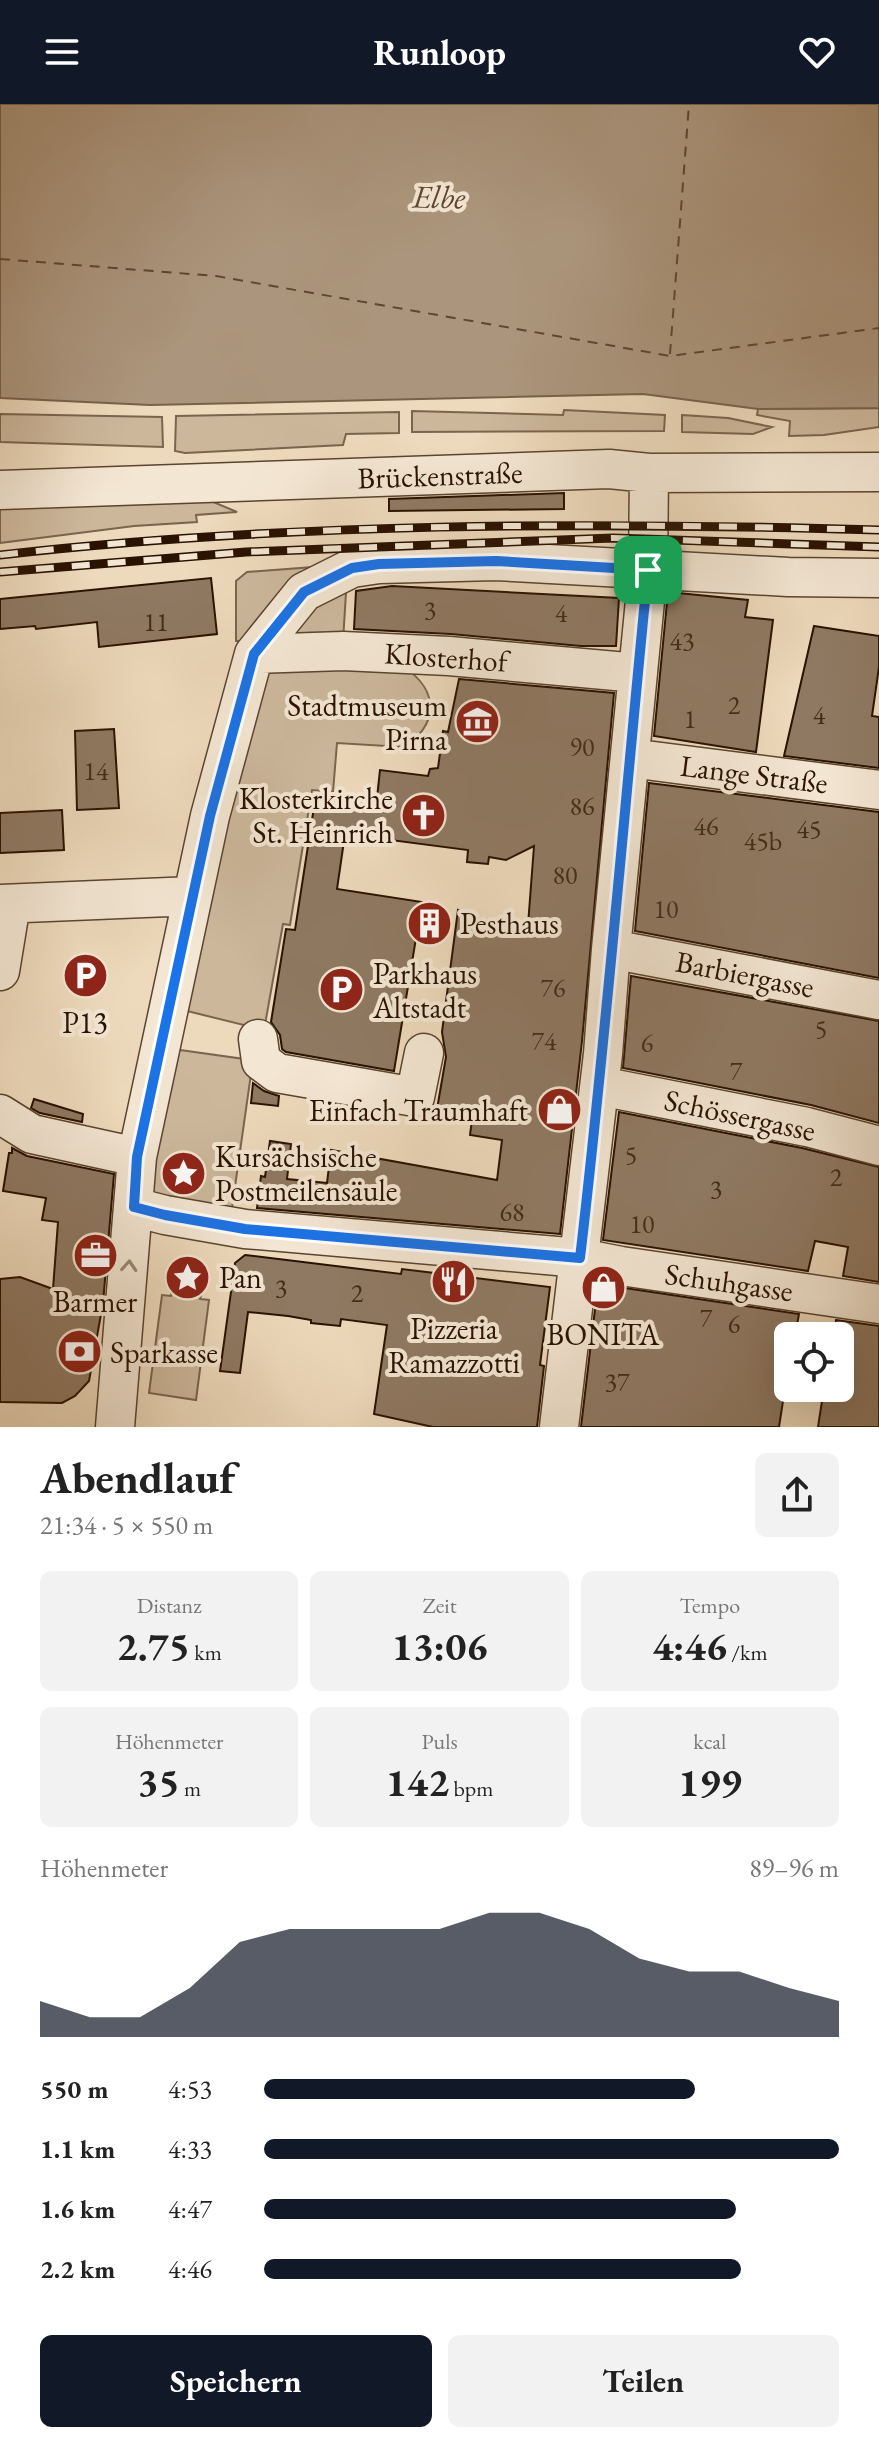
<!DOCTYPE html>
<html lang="de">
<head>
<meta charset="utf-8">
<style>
  body { margin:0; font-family:"EB Garamond",serif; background:#f2f2f2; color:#222; height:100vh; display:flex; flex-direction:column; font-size:30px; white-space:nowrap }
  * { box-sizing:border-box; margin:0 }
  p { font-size:26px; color:#767676 }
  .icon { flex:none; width:44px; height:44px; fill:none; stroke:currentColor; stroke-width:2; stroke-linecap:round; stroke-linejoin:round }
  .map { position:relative; height:1323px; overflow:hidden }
  .drawer { display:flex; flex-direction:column; background:#fff; flex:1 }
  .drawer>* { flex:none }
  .controls { position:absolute; left:774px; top:1218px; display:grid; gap:16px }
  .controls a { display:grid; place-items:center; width:80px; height:80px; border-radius:12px; background:#fff; box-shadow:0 8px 32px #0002; font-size:40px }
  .pin { position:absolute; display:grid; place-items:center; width:68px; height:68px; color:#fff; margin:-34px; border-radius:16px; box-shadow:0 4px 12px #0006 }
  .round { display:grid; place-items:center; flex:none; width:84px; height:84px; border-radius:12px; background:#f2f2f2 }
  .summary { display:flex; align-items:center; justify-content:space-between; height:136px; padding:0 40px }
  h1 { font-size:44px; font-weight:700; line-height:60px }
  .metrics { display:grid; grid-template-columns:repeat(3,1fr); gap:12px; height:136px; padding:8px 40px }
  .metrics div { display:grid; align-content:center; border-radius:12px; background:#f2f2f2; text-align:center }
  .metrics b { font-size:40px; font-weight:700 }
  .metrics small { font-size:22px; font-weight:400 }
  .metrics p { font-size:22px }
  .chart { height:224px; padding:16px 40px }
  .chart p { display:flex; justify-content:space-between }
  .chart svg { width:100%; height:144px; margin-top:8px; fill:#111827; opacity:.7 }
  .primary-button { display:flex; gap:16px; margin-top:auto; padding:16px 40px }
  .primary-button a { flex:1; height:92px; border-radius:12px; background:#111827; color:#fff; font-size:32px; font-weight:700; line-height:92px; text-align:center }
  .primary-button a+a { background:#f2f2f2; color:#222 }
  ul { padding:0 40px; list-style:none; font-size:26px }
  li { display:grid; grid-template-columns:128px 96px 1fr; align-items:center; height:60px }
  li i { height:20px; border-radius:10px; background:#111827 }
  header { display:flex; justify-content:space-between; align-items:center; height:104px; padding:0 40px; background:#111827; color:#fff; font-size:36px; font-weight:700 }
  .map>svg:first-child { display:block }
  .green { fill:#ccb79b; stroke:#7b644e; stroke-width:2 }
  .water { fill:#ab957c; stroke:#77614b; stroke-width:2 }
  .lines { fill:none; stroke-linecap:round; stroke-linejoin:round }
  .ferry { stroke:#5e4632; stroke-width:2; stroke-dasharray:10 8; stroke-linecap:butt }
  .building { fill:#8f7962; stroke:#2a1201; stroke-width:2 }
  .minor-casing { stroke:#5b4430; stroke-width:41 }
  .minor { stroke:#f3e6d3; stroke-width:38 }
  .rail-casing { stroke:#2a1201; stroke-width:9 }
  .rail { stroke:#f3e6d3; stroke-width:6; stroke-dasharray:18; stroke-linecap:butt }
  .oneway { stroke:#998774 }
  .route-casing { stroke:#fff; stroke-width:16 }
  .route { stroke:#1a73e8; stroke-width:10 }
  .labels { text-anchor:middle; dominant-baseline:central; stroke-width:8; stroke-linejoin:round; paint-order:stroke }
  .number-label { font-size:26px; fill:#432c19 }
  .street-label { font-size:30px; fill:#2a1201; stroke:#f3e6d3 }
  .poi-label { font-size:30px; fill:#2a1201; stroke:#f3e6d3; text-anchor:start }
  .water-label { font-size:32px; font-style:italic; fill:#5e4632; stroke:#f3e6d3 }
</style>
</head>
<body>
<header><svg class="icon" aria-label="menu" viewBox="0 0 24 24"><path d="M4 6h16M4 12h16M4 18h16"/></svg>Runloop<svg class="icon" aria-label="heart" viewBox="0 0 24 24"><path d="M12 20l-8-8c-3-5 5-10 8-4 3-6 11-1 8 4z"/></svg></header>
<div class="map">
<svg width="879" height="1323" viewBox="0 0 879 1323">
  <rect width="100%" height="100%" fill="#edd9bb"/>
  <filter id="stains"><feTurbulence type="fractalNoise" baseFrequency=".0025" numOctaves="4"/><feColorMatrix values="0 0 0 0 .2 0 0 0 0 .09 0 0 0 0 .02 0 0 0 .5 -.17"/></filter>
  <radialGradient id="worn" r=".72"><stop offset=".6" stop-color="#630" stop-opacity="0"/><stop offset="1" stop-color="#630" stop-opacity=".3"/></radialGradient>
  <!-- green -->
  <path class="green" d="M879 304V323L824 331 789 332 790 317 757 311 758 305Z
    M564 306 665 311 664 327 412 328V307L563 311Z
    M399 308V329L346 330 343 341 185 349 175 347 176 312Z
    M0 310 162 313 163 343 0 338Z
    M682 311 728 314 772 323 753 330 682 328Z
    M192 389 237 408 196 411 197 418 134 422 0 439V398Z
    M327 462 257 537H236V477L247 468Z
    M347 473 343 537 302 539 284 525Z
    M260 561 405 564C440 587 438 623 403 643L337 639 333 688 312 686 290 821 283 820 264 926 179 905Z
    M173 945 244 955 251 970 231 1111 149 1092Z
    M183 1164 197 1168 204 1182 200 1195 209 1196 196 1296 149 1289 162 1191 171 1192 173 1173Z"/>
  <!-- water -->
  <path class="water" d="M0 0H879V304L758 305 643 290 150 301 0 294Z"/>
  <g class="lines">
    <!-- ferry -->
    <path class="ferry" d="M0 155 216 172 670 252 879 224
      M670 250 689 0"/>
  </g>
  <!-- building -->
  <path class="building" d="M564 389V405L389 407V395Z
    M211 474 217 530 99 543 97 518 36 525 35 522 0 525V495Z
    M392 482 619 494 616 542H581L451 530 354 525 356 487Z
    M668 488 748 496 745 513 773 516 756 648 654 632Z
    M814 522 879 532V563L872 612 879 613V664L784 652Z
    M459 575 614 589 582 937 560 1130 257 1104 261 1072 265 1073 270 1037 291 1040 287 1075 327 1079 331 1046 497 1076 502 1036 470 1031 472 1016 436 1011 446 953 442 928 458 806 481 815 528 821 534 742 506 756 489 753 488 760 467 758 468 746 345 730 337 785 422 798 394 967 286 948 282 945 280 931 271 918 286 825 295 826 316 690 384 701 377 694 380 666 428 672 430 665 438 664 443 627 448 628Z
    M114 625 119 704 77 706 75 627Z
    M649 679 879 708V874L635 827Z
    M62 706 64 746 0 749V709Z
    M631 872 879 917V1019L811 1001 623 964Z
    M253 979 264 987 279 992 278 1002 251 999Z
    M34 995 83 1010 82 1018 40 1009 31 1004Z
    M619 1008 802 1044 879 1063V1178L843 1172 848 1143 815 1137 808 1167 603 1136Z
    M12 1044 27 1052 114 1070 103 1199 89 1277 75 1292 62 1299 0 1298V1175L20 1173 53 1185 58 1118 42 1116 46 1094 3 1087 9 1049H12Z
    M245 1151 401 1170 402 1165 550 1183 540 1261 544 1262 537 1323H433L374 1310 387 1221 341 1215 340 1222 311 1219V1216L288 1212 248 1208 240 1269 220 1267 235 1159Z
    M598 1180 799 1210 795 1232H788V1265L779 1323H581Z
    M836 1216 879 1222V1323H818L824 1284H840V1232H833Z"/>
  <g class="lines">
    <defs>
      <path id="minor" d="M0 386 609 365 649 369 879 368
        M254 550 343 547 449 552 638 569
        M630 654 879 686
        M0 800 193 792
        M611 845 879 896
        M0 867 11 800
        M258 935 261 957 277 969 415 993 424 949
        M600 982 807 1023 879 1042
        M0 1010 32 1030 137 1053
        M134 1103 165 1111 245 1125 580 1154 621 1162 879 1200
        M115 1323 137 1053 210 712 254 550 304 488 352 464 379 460 496 457 788 473 879 474
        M559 1323 603 950 611 845 648 466 649 369"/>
    </defs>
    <!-- minor casing -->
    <use href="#minor" class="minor-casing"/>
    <!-- minor -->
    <use href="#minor" class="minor"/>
    <defs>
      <path id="rail" d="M0 451C292 418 586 418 879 426
        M0 468 246 448 613 434 879 443"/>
    </defs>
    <!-- rail casing -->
    <use href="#rail" class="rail-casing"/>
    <!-- rail -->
    <use href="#rail" class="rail"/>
  </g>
  <!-- one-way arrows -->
  <defs><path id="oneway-chevron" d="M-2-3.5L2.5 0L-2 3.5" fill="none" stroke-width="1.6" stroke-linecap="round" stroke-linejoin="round" transform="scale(2)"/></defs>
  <use class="oneway" href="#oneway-chevron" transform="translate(129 1162) rotate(-86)"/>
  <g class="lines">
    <defs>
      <path id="route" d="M496 457 648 466C625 695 607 925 580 1154L245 1125 165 1111 134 1103 137 1053 210 712 254 550 304 488 352 464 379 460Z"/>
    </defs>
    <!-- route casing -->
    <use href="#route" class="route-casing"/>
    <!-- route -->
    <use href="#route" class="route"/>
  </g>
  <!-- icons -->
  <defs>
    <symbol id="museum-disc" viewBox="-11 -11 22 22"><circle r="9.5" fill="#8f2418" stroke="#f3e6d3"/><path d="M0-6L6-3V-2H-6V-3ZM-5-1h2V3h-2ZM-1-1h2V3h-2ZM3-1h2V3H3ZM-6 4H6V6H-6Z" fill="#fff"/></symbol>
    <symbol id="church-disc" viewBox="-11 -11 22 22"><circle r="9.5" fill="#8f2418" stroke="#f3e6d3"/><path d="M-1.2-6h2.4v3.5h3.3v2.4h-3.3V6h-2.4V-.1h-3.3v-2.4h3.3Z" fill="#fff"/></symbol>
    <symbol id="building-disc" viewBox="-11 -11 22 22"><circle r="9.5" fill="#8f2418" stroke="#f3e6d3"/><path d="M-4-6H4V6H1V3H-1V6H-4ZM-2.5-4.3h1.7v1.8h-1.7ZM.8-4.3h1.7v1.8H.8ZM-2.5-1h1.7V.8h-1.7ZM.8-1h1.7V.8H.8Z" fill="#fff"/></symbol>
    <symbol id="parking-disc" viewBox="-11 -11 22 22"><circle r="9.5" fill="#8f2418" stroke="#f3e6d3"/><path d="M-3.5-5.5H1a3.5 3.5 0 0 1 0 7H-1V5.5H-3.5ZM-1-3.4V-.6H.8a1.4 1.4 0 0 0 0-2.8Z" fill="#fff"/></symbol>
    <symbol id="shop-disc" viewBox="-11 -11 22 22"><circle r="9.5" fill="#8f2418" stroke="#f3e6d3"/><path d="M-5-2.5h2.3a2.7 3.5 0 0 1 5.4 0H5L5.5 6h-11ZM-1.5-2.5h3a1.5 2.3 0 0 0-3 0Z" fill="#fff"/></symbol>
    <symbol id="sight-disc" viewBox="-11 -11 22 22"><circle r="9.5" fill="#8f2418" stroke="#f3e6d3"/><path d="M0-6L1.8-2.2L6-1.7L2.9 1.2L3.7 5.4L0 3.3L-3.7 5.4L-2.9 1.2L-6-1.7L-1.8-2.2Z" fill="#fff"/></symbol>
    <symbol id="office-disc" viewBox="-11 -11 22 22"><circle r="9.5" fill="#8f2418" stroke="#f3e6d3"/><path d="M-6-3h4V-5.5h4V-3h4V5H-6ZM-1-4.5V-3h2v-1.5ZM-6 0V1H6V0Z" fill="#fff"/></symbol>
    <symbol id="restaurant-disc" viewBox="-11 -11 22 22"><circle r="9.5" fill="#8f2418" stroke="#f3e6d3"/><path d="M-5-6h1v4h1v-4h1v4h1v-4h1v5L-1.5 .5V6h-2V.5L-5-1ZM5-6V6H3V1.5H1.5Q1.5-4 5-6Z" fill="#fff"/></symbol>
    <symbol id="bank-disc" viewBox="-11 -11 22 22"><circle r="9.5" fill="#8f2418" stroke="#f3e6d3"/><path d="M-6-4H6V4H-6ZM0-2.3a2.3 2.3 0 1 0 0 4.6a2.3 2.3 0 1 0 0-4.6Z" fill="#fff"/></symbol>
  </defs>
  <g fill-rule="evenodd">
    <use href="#museum-disc" x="452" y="592" width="51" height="51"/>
    <use href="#church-disc" x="398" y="686" width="51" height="51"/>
    <use href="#building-disc" x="404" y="794" width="51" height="51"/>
    <use href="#parking-disc" x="60" y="846" width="51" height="51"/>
    <use href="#parking-disc" x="316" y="860" width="51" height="51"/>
    <use href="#shop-disc" x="534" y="980" width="51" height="51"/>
    <use href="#sight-disc" x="158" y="1044" width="51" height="51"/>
    <use href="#office-disc" x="70" y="1126" width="51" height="51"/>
    <use href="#sight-disc" x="162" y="1148" width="51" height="51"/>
    <use href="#restaurant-disc" x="428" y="1152" width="51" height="51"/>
    <use href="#shop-disc" x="578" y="1158" width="51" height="51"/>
    <use href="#bank-disc" x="54" y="1222" width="51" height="51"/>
  </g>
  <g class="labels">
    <!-- number labels -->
    <g class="number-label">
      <text x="430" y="506">3</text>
      <text x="561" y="509">4</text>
      <text x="156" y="518">11</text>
      <text x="682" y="537">43</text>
      <text x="734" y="601">2</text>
      <text x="819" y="611">4</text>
      <text x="690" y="615">1</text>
      <text x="582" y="643">90</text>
      <text x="96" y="667">14</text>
      <text x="582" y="702">86</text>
      <text x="706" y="722">46</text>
      <text x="809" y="725">45</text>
      <text x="763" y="737">45b</text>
      <text x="565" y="771">80</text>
      <text x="666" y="805">10</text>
      <text x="553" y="884">76</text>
      <text x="821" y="925">5</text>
      <text x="544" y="937">74</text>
      <text x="647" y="939">6</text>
      <text x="736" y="967">7</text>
      <text x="631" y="1051">5</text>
      <text x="836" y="1073">2</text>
      <text x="716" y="1085">3</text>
      <text x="512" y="1108">68</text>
      <text x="642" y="1120">10</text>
      <text x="281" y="1184">3</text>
      <text x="357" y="1189">2</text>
      <text x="706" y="1214">7</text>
      <text x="734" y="1220">6</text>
      <text x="617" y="1278">37</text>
    </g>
    <!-- street labels -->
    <g class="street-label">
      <text transform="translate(440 371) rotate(-2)">Brückenstraße</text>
      <text transform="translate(446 553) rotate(4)">Klosterhof</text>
      <text transform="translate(754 670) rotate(7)">Lange Straße</text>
      <text transform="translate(745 870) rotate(11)">Barbiergasse</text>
      <text transform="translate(740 1011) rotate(12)">Schössergasse</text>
      <text transform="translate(729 1178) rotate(8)">Schuhgasse</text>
    </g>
    <!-- poi labels -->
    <g class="poi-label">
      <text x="447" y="601" text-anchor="end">Stadtmuseum<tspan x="447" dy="34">Pirna</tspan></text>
      <text x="393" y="694" text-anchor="end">Klosterkirche<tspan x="393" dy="34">St. Heinrich</tspan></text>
      <text x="460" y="819">Pesthaus</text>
      <text x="373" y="869">Parkhaus<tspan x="373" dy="34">Altstadt</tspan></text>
      <text x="85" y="918" text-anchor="middle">P13</text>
      <text x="528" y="1006" text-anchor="end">Einfach Traumhaft</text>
      <text x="215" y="1052">Kursächsische<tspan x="215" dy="34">Postmeilensäule</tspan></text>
      <text x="219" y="1173">Pan</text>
      <text x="95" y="1197" text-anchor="middle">Barmer</text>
      <text x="454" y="1224" text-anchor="middle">Pizzeria<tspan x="454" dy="34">Ramazzotti</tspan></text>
      <text x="603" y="1230" text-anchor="middle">BONITA</text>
      <text x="110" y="1248">Sparkasse</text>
    </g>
    <!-- water labels -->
    <g class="water-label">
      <text transform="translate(439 93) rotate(1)">Elbe</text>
    </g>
  </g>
  <rect width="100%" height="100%" filter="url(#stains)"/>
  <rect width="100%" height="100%" fill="url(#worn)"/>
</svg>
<div class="controls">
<a><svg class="icon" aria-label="locate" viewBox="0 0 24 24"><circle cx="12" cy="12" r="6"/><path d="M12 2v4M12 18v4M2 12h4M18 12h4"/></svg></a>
</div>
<div class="pin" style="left:648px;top:466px;background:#1e9e55"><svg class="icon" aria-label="arrive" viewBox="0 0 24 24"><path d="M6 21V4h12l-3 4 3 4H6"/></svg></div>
</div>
<section class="drawer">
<div class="summary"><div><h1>Abendlauf</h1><p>21:34 · 5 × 550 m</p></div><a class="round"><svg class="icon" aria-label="share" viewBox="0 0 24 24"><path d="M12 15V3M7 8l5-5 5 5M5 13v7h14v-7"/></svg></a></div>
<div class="metrics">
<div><p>Distanz</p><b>2.75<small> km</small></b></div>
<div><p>Zeit</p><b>13:06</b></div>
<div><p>Tempo</p><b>4:46<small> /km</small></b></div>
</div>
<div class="metrics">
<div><p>Höhenmeter</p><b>35<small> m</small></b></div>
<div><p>Puls</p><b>142<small> bpm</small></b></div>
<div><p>kcal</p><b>199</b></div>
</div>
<div class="chart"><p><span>Höhenmeter</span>89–96 m</p>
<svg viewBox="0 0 160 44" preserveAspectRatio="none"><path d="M0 44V33L10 38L20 38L30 29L40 15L50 11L60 11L70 11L80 11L90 6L100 6L110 11L120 20L130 24L140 24L150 29L160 33V44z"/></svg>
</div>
<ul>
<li><b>550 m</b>4:53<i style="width:75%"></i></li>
<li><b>1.1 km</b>4:33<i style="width:100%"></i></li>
<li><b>1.6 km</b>4:47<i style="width:82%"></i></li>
<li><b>2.2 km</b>4:46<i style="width:83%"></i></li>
</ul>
<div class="primary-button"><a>Speichern</a><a>Teilen</a></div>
</section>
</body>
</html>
